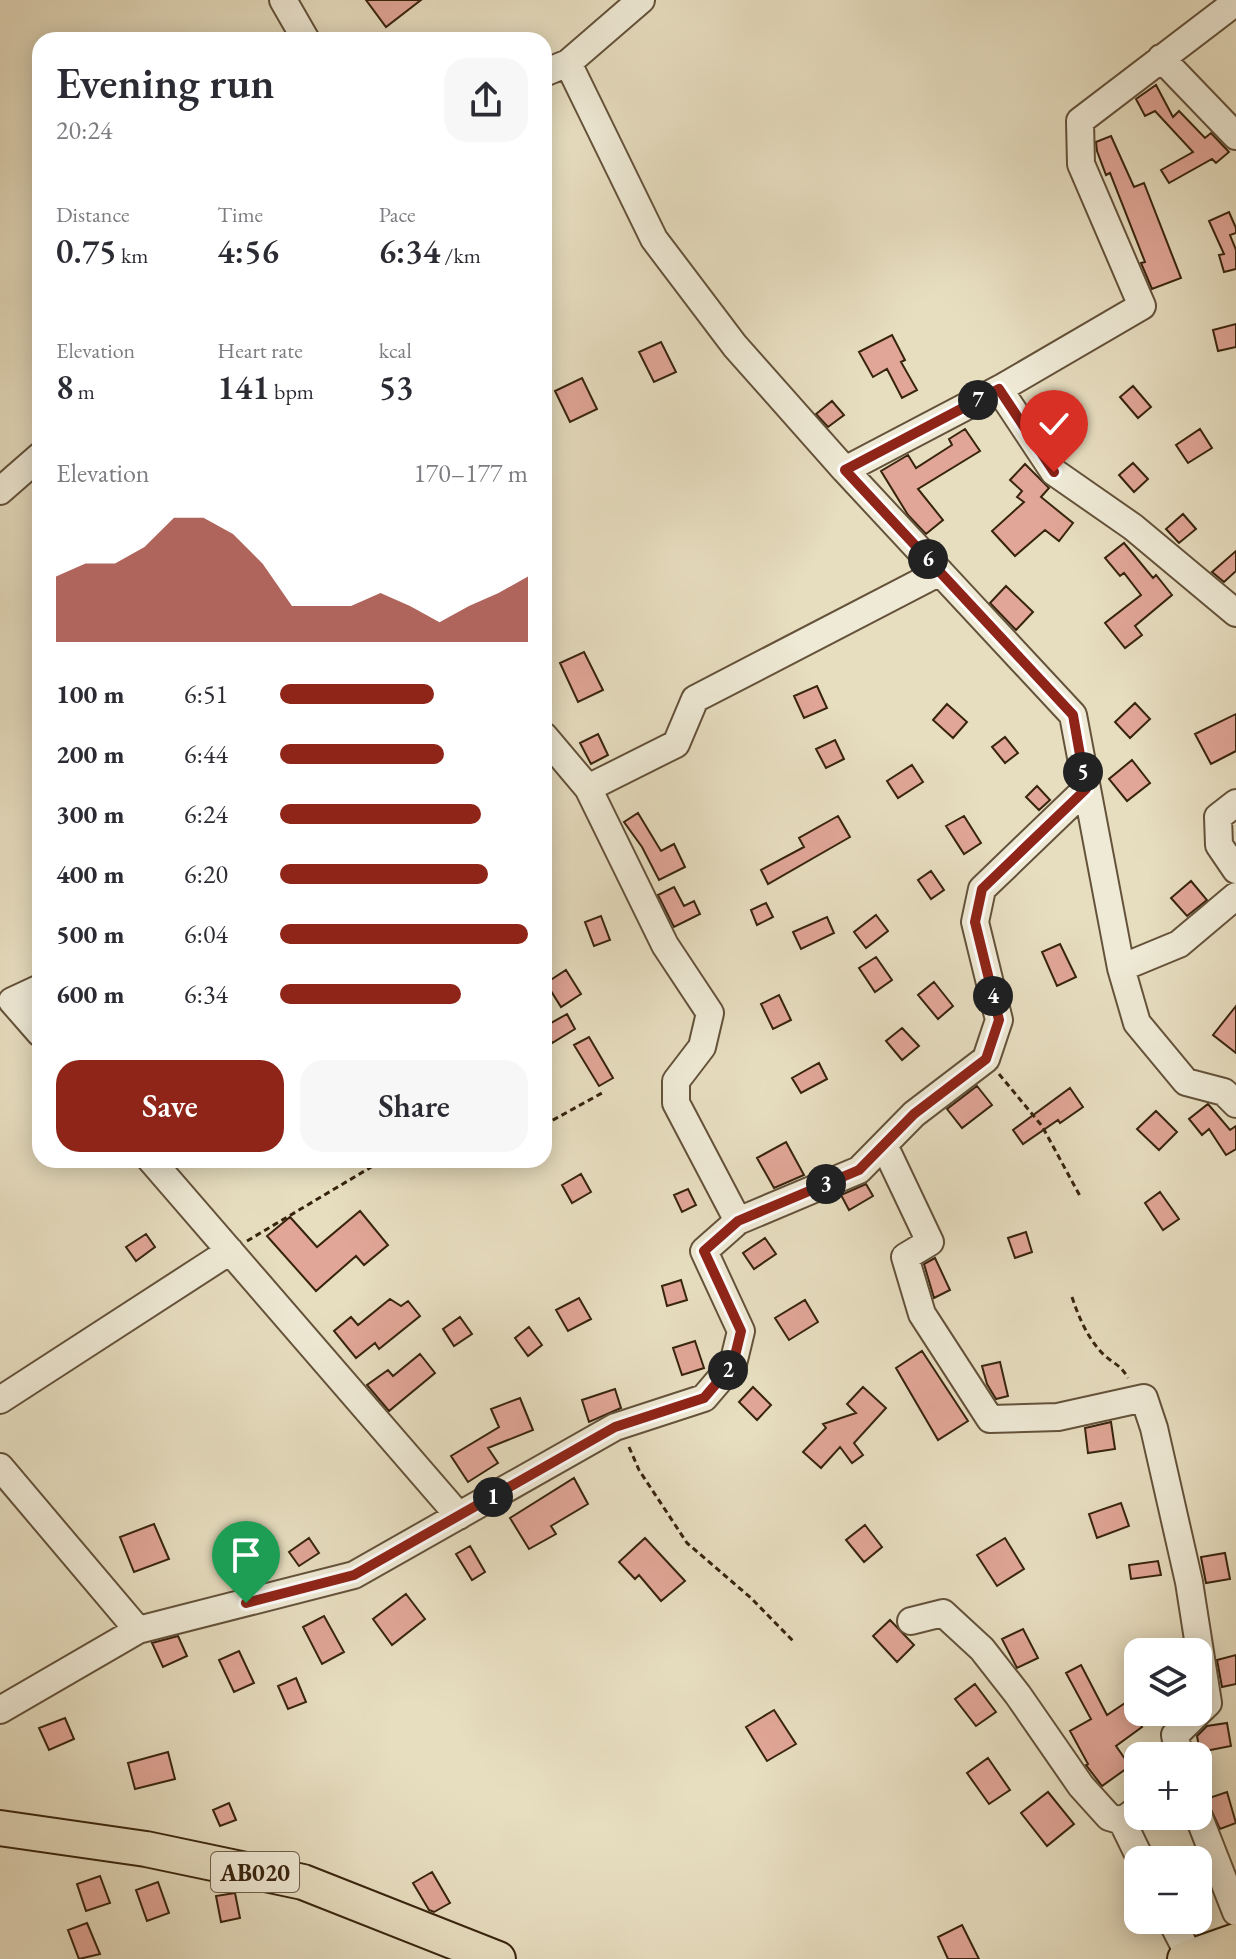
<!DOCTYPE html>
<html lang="en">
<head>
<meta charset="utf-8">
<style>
  body { margin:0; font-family:"EB Garamond",serif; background:#f7f7f7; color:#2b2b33; height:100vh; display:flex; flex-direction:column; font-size:30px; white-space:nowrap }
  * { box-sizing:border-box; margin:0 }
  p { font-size:26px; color:#7c7c81 }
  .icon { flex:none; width:44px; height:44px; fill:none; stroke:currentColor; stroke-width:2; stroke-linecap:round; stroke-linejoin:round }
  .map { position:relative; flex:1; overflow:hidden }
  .side { position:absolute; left:32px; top:32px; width:520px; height:1136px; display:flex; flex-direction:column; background:#fff; border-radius:24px; box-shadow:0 4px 20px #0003 }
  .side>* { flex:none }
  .tools { position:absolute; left:1124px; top:1638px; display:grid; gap:16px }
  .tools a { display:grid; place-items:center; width:88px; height:88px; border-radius:16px; background:#fff; box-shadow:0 4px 20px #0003; font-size:40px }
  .pin { position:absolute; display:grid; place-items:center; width:68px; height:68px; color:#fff; margin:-82px -34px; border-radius:50% 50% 50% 0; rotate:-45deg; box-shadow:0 0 8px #0007 }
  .pin .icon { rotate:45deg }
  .km { position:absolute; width:40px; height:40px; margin:-20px; border-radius:50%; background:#222; color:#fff; font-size:22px; line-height:40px; text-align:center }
  .round { display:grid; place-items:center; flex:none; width:84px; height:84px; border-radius:24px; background:#f7f7f7 }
  .head { display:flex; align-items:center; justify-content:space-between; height:136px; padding:0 24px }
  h1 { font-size:44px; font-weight:600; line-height:60px }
  .figures { display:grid; grid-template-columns:repeat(3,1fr); gap:12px; height:136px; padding:8px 24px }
  .figures div { display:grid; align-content:center }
  .figures b { font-size:34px; font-weight:600 }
  .figures small { font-size:22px; font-weight:400 }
  .figures p { font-size:22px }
  .chart { height:224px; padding:16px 24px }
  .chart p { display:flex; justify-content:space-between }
  .chart svg { width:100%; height:144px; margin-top:8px; fill:#8f2418; opacity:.7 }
  .cta { display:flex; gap:16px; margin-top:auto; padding:16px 24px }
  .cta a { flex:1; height:92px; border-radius:24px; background:#8f2418; color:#fff; font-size:32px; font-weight:600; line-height:92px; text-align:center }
  .cta a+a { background:#f7f7f7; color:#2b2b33 }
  ul { padding:0 24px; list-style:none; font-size:26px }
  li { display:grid; grid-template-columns:128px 96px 1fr; align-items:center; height:60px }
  li i { height:20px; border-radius:10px; background:#8f2418 }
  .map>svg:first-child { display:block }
  .building { fill:#e1a697; stroke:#38240e; stroke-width:2 }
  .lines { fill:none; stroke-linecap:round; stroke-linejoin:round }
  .minor-casing { stroke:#64523a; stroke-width:30 }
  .major-casing { stroke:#38240e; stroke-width:38 }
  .path { stroke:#38240e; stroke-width:3; stroke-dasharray:6 4; stroke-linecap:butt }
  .minor { stroke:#efead6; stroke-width:26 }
  .major { stroke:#e7dec0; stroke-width:34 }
  .route-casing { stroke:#fff; stroke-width:16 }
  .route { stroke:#8f2418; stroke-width:10 }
  .labels { text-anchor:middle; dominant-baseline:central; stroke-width:8; stroke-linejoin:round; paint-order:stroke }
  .shield { fill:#efead6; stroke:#6f5f4a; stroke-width:2 }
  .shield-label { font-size:24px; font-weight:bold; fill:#38240e }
</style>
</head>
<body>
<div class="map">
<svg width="1236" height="1959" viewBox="0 0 1236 1959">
  <rect width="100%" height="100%" fill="#e7dec0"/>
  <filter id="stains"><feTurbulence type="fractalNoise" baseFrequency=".0025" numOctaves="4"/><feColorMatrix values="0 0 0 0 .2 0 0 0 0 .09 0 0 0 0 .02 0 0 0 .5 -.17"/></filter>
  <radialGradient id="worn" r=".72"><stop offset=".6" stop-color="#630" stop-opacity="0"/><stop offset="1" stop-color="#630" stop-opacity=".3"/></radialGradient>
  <!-- building -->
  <path class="building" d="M366 0H421L386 27Z
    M1156 85 1173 117 1179 111 1205 138 1211 133 1229 152 1216 163 1212 159 1169 183 1161 170 1193 152 1155 111 1145 116 1136 99Z
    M1111 136 1134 187 1144 183 1181 278 1152 289 1141 263 1145 262 1110 173 1106 175 1097 151 1096 142Z
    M1229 212 1236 228V233L1230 235 1236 250V269L1224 272 1219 255 1224 254 1209 221Z
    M1236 324V347L1218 351 1213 330Z
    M892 335 905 360 901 362 917 390 902 398 887 369 873 377 859 352Z
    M661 342 676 372 654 382 639 352Z
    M582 378 597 409 570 422 555 391Z
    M1133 386 1151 407 1138 418 1120 397Z
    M832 401 844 415 828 427 816 414Z
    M965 429 980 451 918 489 943 520 926 534 908 515 881 471 908 455 916 468 952 445 949 439Z
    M1200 429 1212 448 1188 463 1176 445Z
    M1133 463 1148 479 1134 492 1119 475Z
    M1025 464 1049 488 1041 497 1073 523 1059 541 1045 530 1015 556 992 531 1024 502 1017 497 1022 491 1010 480Z
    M1183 514 1196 529 1179 543 1166 529Z
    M1124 543 1153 578 1156 575 1172 595 1135 626 1142 635 1125 648 1105 623 1141 595 1124 573 1120 576 1105 558Z
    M1236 551V571L1224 582 1212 572Z
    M1006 586 1033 612 1016 630 990 603Z
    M584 652 603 690 578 702 560 663Z
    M817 686 827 708 804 718 794 696Z
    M1135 703 1150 719 1130 738 1115 722Z
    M947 704 967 722 953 738 933 720Z
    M1236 714V751L1211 764 1195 734Z
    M598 734 608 755 591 764 580 743Z
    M1005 737 1018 753 1005 763 992 747Z
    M835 740 844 759 826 768 816 749Z
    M1132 760 1150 783 1127 801 1109 779Z
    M912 765 923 782 898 798 887 781Z
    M1037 786 1050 800 1039 810 1026 797Z
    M638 813 661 851 674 844 685 867 659 880 642 847 624 822Z
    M838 816 850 837 768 884 761 870 804 847 799 838Z
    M964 816 981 843 964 854 946 826Z
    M931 871 944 890 931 899 918 880Z
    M1191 881 1207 900 1187 916 1171 898Z
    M674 887 684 906 694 901 700 914 674 927 658 895Z
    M766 903 773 917 757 925 751 910Z
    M876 915 888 931 866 948 854 932Z
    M601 916 610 940 594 946 585 922Z
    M827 917 834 933 801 949 793 932Z
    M1060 944 1076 977 1057 986 1042 952Z
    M876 957 892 980 875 992 859 968Z
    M566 970 581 994 561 1007 546 983Z
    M934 982 953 1006 938 1019 918 995Z
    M779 995 791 1020 773 1029 761 1004Z
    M1236 1006V1053L1213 1035Z
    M567 1014 575 1029 552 1043 544 1027Z
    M902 1028 919 1046 902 1060 886 1041Z
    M589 1037 613 1078 599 1086 574 1045Z
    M819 1063 827 1079 801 1093 792 1078Z
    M977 1086 992 1105 962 1128 947 1109Z
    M1070 1088 1083 1107 1060 1123 1058 1120 1023 1144 1013 1130Z
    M1208 1104 1230 1130 1236 1126V1149L1226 1155 1209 1129 1202 1135 1189 1119Z
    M1156 1111 1177 1132 1159 1150 1137 1129Z
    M786 1142 804 1175 774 1188 757 1158Z
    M581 1174 591 1192 572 1203 562 1185Z
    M866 1184 873 1196 849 1210 841 1195Z
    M688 1189 696 1205 682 1212 674 1195Z
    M1160 1192 1179 1219 1163 1230 1145 1203Z
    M360 1211 388 1245 364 1265 356 1256 316 1291 267 1236 290 1217 317 1247Z
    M1026 1232 1032 1252 1015 1258 1008 1238Z
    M146 1234 155 1247 136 1261 126 1247Z
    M765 1238 776 1254 754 1269 743 1253Z
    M935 1258 950 1290 934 1298 924 1264Z
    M681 1280 687 1300 667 1306 662 1286Z
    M579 1298 591 1319 568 1331 556 1310Z
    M390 1299 401 1306 408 1301 420 1316 379 1349 375 1343 356 1358 334 1331 351 1317 358 1325Z
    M805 1300 818 1322 789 1340 775 1318Z
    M460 1317 472 1334 454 1346 443 1329Z
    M529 1327 542 1345 528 1356 515 1338Z
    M695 1341 704 1368 682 1375 673 1348Z
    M922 1351 968 1421 938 1440 896 1368Z
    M420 1354 435 1373 389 1411 367 1385 388 1370 393 1376Z
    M1000 1362 1008 1396 996 1399 987 1384 982 1366Z
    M753 1387 771 1405 757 1420 739 1402Z
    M863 1387 886 1408 854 1443 863 1455 852 1463 840 1447 821 1468 803 1452 826 1428 823 1424 856 1413 847 1404Z
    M615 1389 621 1408 589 1422 582 1400Z
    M520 1398 533 1430 488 1448 498 1463 468 1482 451 1456 499 1427 491 1409Z
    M1111 1422 1115 1449 1088 1453 1085 1428Z
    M574 1478 588 1504 551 1526 556 1534 529 1549 510 1518Z
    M1121 1503 1129 1526 1097 1538 1089 1514Z
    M154 1524 169 1559 134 1572 120 1537Z
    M865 1525 882 1547 864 1562 846 1540Z
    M309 1538 319 1553 299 1566 289 1552Z
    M645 1538 685 1581 661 1601 639 1575 635 1579 619 1562Z
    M1005 1538 1024 1569 997 1586 977 1555Z
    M470 1546 485 1572 472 1580 456 1554Z
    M1225 1553 1230 1579 1206 1583 1201 1557Z
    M1158 1561 1161 1575 1131 1579 1129 1565Z
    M406 1594 425 1619 392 1645 373 1619Z
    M324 1616 344 1652 322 1664 303 1627Z
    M890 1620 914 1645 897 1662 873 1636Z
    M1023 1629 1038 1658 1017 1668 1002 1639Z
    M178 1636 187 1656 163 1667 152 1643Z
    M239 1651 254 1683 234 1692 219 1660Z
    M1236 1655V1684L1222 1687 1217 1660Z
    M1081 1665 1107 1715 1125 1703 1142 1727 1116 1746 1130 1766 1102 1786 1086 1765 1088 1764 1070 1731 1091 1719 1066 1673Z
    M296 1678 306 1702 288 1709 278 1686Z
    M975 1684 996 1712 976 1726 955 1699Z
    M774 1710 796 1744 767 1761 746 1727Z
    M65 1718 74 1739 49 1750 39 1728Z
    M1227 1723 1231 1746 1200 1752 1197 1736 1207 1726Z
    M168 1752 175 1779 135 1789 128 1763Z
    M988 1758 1010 1790 989 1804 967 1773Z
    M1048 1792 1074 1824 1047 1846 1021 1813Z
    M1227 1792 1236 1823 1220 1829 1206 1799Z
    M229 1803 236 1820 220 1826 213 1810Z
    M432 1872 450 1903 434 1912 429 1910 413 1883Z
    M100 1876 110 1903 86 1911 77 1884Z
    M158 1882 169 1913 147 1921 136 1890Z
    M235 1893 240 1918 221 1922 216 1896Z
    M87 1923 100 1954 79 1959 68 1930Z
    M962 1925 979 1959H948L938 1937Z"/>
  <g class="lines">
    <defs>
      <path id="minor" d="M283 0 306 40
        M1161 58 1236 136
        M568 63 654 239 735 346 845 470 1073 715 1121 968 1137 1023 1186 1082 1224 1092 1236 1104
        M544 73 568 63 641 0
        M999 389 1054 472 1133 527 1236 613
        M845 470 1003 387 1142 306 1081 164 1080 121 1236 2
        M0 491 40 456
        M588 788 676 744 695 699 940 572
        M1236 803 1218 817 1219 845 1236 870
        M1121 968 1179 944 1236 896
        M40 988 12 1001 40 1033
        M884 1145 930 1242 905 1257 922 1314 990 1419 1058 1417 1144 1398 1154 1428 1189 1582 1208 1703 1175 1735 1179 1756
        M151 1160 459 1516
        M738 1221 859 1170 914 1114 986 1059 999 1020 975 922 982 889 1086 789
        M0 1400 230 1251
        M0 1467 138 1630
        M911 1621 943 1613 982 1649 1018 1695 1081 1786 1109 1817 1122 1821
        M0 1710 138 1630 354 1575 615 1427 704 1398 733 1364 741 1331 704 1251 738 1221 676 1103V1081L702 1047 710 1013 665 945 588 788 544 736
        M1138 1809 1122 1821 1141 1860
        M1198 1815 1236 1912
        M1171 1920 1190 1957"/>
      <path id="major" d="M0 1828 146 1849 303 1882 498 1959
        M1185 1959 1236 1941"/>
    </defs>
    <!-- minor casing -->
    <use href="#minor" class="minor-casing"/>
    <!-- major casing -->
    <use href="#major" class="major-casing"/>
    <!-- path -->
    <path class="path" d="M999 1074 1042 1126 1080 1196
      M544 1125 602 1093
      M247 1241 383 1160
      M1072 1297C1079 1318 1088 1339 1104 1355 1115 1365 1120 1364 1128 1378
      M629 1447 639 1470 687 1543 751 1598 795 1643"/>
    <!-- minor -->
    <use href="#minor" class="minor"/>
    <!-- major -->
    <use href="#major" class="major"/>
  </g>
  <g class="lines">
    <defs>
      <path id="route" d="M246 1603 354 1575 615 1427 704 1398 733 1364 741 1331 704 1251 738 1221 859 1170 914 1114 986 1059 999 1020 975 922 982 889 1086 789 1073 715 845 470 999 389 1054 472"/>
    </defs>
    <!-- route casing -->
    <use href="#route" class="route-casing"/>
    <!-- route -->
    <use href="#route" class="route"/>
  </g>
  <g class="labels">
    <!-- shield labels -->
    <rect class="shield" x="211" y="1852" width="88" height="40" rx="6"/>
    <g class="shield-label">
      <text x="255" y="1872">AB020</text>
    </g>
  </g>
  <rect width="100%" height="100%" filter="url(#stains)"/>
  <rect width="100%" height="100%" fill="url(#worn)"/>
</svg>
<div class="tools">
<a><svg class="icon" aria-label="layers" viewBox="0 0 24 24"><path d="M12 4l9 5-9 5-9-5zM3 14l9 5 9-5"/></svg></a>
<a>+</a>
<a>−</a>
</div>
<div class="pin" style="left:246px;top:1603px;background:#1e9e55"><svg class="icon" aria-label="arrive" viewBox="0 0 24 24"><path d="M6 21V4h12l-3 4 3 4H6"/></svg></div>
<div class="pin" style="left:1054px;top:472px;background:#d93025"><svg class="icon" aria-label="check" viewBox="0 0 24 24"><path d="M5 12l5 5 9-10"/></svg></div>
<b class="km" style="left:493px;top:1497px">1</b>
<b class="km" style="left:728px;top:1370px">2</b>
<b class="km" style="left:826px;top:1184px">3</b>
<b class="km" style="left:993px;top:996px">4</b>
<b class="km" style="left:1083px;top:772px">5</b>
<b class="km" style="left:928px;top:559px">6</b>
<b class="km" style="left:978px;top:400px">7</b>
<section class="side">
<div class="head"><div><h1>Evening run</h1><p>20:24</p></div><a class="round"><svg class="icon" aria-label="share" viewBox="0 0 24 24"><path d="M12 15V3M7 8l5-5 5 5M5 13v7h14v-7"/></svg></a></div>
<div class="figures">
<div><p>Distance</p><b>0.75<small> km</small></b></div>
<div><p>Time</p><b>4:56</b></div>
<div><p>Pace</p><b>6:34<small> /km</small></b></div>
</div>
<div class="figures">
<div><p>Elevation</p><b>8<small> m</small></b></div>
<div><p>Heart rate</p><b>141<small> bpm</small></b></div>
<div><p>kcal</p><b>53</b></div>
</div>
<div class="chart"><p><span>Elevation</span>170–177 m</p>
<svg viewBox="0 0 160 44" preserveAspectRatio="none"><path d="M0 44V24L10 20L20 20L30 15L40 6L50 6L60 11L70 20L80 33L90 33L100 33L110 29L120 33L130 38L140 33L150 29L160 24V44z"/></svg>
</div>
<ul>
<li><b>100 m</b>6:51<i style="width:62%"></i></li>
<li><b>200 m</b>6:44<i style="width:66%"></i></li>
<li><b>300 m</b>6:24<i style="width:81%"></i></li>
<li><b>400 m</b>6:20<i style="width:84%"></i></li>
<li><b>500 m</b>6:04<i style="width:100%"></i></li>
<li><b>600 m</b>6:34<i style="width:73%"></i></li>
</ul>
<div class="cta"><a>Save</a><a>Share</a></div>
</section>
</div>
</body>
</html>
